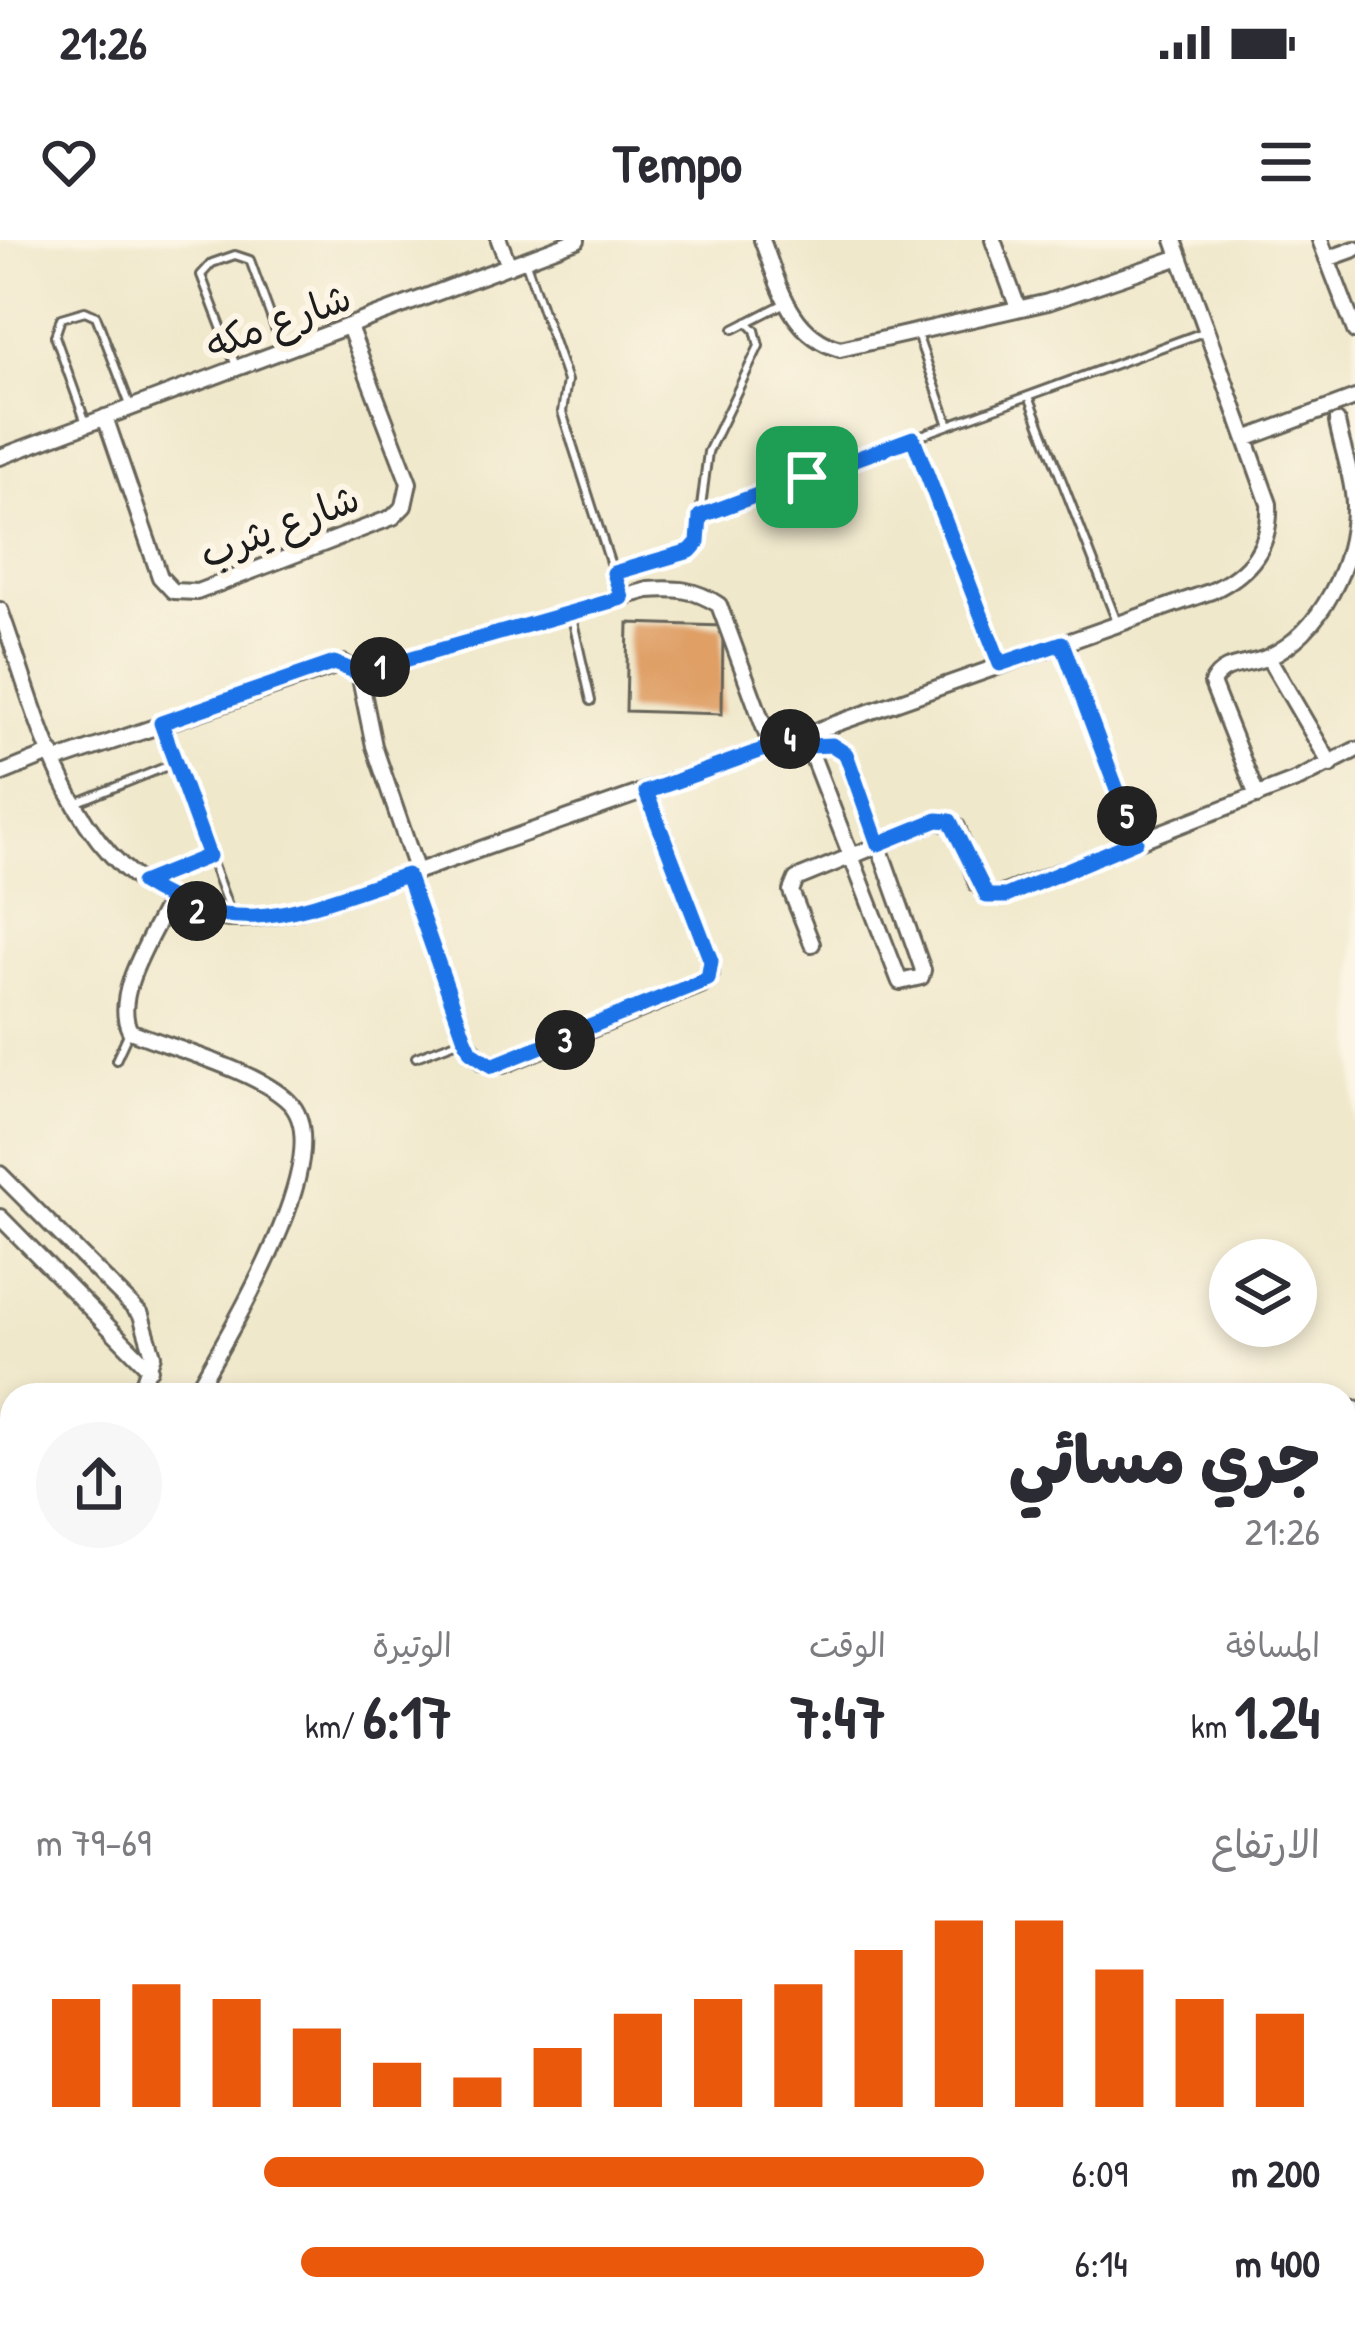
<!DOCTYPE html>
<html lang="ar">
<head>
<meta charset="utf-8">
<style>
  body { margin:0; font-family:"Patrick Hand","Playpen Sans Arabic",sans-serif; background:#f7f7f7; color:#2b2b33; direction:rtl; height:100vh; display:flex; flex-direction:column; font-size:45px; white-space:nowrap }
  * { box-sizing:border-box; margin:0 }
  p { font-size:39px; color:#7c7c81 }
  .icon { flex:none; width:66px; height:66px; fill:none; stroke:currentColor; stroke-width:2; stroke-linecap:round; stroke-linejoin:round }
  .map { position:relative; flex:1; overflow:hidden; direction:ltr }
  .panel { position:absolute; left:0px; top:1143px; width:1356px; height:951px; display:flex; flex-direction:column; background:#fff; border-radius:36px 36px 0 0; box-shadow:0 6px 18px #0003; direction:rtl }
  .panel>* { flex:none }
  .buttons { position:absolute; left:1209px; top:999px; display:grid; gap:24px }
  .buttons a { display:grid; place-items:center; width:108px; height:108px; border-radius:50%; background:#fff; box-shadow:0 6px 18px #0003; font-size:60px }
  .pin { position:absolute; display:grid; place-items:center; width:102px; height:102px; color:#fff; margin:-51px; border-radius:24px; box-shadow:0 6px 18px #0006 }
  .km { position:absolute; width:60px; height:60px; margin:-30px; border-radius:50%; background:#222; color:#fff; font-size:33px; line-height:60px; text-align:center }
  .round { display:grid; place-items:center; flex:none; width:126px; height:126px; border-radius:63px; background:#f7f7f7 }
  .overview { display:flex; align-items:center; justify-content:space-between; height:204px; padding:0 36px }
  h1 { font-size:66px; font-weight:800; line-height:90px }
  .stats { display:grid; grid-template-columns:repeat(3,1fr); gap:18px; height:204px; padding:12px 36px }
  .stats div { display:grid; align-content:center }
  .stats b { font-size:60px; font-weight:800 }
  .stats small { font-size:33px; font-weight:400 }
  .stats p { font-size:33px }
  .chart { height:336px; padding:24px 36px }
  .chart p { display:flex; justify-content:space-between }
  .chart svg { width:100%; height:216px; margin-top:12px; stroke:#ea580c; stroke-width:6 }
  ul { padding:0 36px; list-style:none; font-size:39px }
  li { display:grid; grid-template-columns:192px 144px 1fr; align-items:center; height:90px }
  li i { height:30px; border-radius:15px; background:#ea580c }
  .status { display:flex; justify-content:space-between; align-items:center; height:84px; padding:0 60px; background:#fff; direction:ltr }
  .status svg { height:33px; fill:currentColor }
  header { display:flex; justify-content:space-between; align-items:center; height:156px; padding:0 36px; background:#fff; font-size:54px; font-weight:800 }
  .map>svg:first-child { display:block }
  .building { fill:#df9f65 }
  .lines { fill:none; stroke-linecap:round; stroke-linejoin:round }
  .lane-casing { stroke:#666359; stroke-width:12 }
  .street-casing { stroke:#666359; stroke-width:20 }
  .secondary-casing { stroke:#666359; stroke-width:24 }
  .lane { stroke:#fff; stroke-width:6 }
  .street { stroke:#fff; stroke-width:14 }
  .secondary { stroke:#fee5c5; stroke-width:18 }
  .route-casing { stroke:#fff; stroke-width:24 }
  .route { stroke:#1a73e8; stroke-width:15 }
  .labels { text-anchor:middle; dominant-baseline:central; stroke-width:12; stroke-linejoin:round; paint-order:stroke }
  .street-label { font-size:39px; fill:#1c1c1c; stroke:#fcf5e5 }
</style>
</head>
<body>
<div class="status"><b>21:26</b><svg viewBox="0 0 49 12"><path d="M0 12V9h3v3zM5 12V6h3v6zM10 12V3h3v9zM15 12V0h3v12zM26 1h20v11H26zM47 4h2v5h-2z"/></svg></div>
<header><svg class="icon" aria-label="menu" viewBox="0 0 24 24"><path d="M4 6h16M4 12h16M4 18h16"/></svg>Tempo<svg class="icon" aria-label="heart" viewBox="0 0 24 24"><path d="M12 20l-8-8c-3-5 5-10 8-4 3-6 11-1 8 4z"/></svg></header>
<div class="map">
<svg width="1355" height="2093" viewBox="0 0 1355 2093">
  <rect width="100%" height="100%" fill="#fcf5e5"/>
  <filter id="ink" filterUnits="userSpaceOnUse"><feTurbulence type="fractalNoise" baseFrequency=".00833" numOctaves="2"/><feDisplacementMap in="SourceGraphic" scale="24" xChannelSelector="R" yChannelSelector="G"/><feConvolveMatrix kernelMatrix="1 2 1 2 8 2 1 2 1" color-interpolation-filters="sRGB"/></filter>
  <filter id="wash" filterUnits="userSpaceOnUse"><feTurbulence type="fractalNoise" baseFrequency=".004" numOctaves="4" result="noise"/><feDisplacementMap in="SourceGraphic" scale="48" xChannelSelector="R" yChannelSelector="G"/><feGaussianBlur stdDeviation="2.7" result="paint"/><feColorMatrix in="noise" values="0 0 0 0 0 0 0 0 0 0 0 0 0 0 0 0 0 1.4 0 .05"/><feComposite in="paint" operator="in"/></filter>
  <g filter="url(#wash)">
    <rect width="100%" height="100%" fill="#f0e8cb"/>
    <g id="blocks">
      <!-- building -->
      <path class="building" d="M628 383 723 386 722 474 626 471Z"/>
    </g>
  </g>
  <g filter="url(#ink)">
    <use href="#blocks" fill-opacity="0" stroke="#666359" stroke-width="3"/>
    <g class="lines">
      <defs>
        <path id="lane" d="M525 20 567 141 562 172 620 354
          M734 89 783 64
          M917 94 949 185
          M236 126 201 35 212 23 235 15 250 20 283 110
          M1029 156 1117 382
          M86 183 55 96 61 78 85 71 96 76 130 165
          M913 198 1000 424
          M700 276 1206 91
          M614 333 696 306 708 212 759 106 755 90 747 82
          M571 373 591 461
          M162 487 232 677
          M78 562 175 523
          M145 641 209 616
          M416 817 461 800
          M116 820 128 794"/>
        <path id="street" d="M499 0 509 26
          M762 0C779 44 790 96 840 109L1048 62 1180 17
          M993 0 1018 68
          M1320 0 1355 91
          M1327 19 1355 9
          M105 177 160 337 173 351 197 352 393 277 404 266 409 243 350 89
          M1248 198 1355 158
          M0 217 577 0
          M0 370C39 477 66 619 184 666 200 672 220 680 238 679 294 679 354 652 407 635L1212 351C1250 333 1271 307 1269 264L1174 0
          M1062 403 1136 601
          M1268 417 1331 525
          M359 433 648 350C677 348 695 349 719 365L771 506
          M804 495 900 742 921 737 923 730 846 514 832 505 808 506
          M55 521 344 423 359 433 374 506 417 632
          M0 534 52 513
          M1257 556 1212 443C1224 421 1247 427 1268 417 1322 392 1355 322 1354 264 1353 237 1342 208 1337 182
          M407 635 465 799 482 822 503 825 701 745 711 734V721L647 552
          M169 660C154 694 111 755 130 791 172 808 258 831 289 862 342 914 223 1102 194 1155
          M812 704 791 651 796 639 937 581 957 587 977 644 994 657 1299 539 1355 510
          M0 934 141 1075 153 1115 139 1155
          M0 977 150 1129
          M1344 1168 1355 1169
          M0 1199 12 1211
          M0 1246 12 1325
          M1344 1502 1355 1501
          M0 1513 12 1458
          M0 1627 12 1607
          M1344 1654 1355 1652
          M1344 1831 1355 1960
          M1344 2047 1355 2049
          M1344 2076 1355 2078
          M148 2082 161 2093
          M1250 2082 1304 2093
          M0 2091 4 2069 12 2062
          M58 2093 64 2082
          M375 2093 440 2082
          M512 2093 538 2082"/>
        <path id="secondary" d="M0 1895 12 1900
          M0 1949 12 1954
          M300 2082 317 2093
          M401 2082 415 2093"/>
      </defs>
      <!-- lane casing -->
      <use href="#lane" class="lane-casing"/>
      <!-- street casing -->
      <use href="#street" class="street-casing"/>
      <!-- secondary casing -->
      <use href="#secondary" class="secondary-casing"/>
      <!-- lane -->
      <use href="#lane" class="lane"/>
      <!-- street -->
      <use href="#street" class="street"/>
      <!-- secondary -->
      <use href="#secondary" class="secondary"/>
    </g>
  </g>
  <g class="lines" filter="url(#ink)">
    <defs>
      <path id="route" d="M913 198 1000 424 1062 403 1136 601 1006 656H987L950 581 937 580 878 604 846 514 832 505 808 506 804 495 646 552 711 721 708 739 492 826 471 812 465 799 407 635C305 666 241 706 142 643L209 616 161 483 334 423 359 433 622 358 614 333 690 311 698 302 700 276Z"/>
    </defs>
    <!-- route casing -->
    <use href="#route" class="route-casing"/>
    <!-- route -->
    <use href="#route" class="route"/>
  </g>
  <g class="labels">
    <!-- street labels -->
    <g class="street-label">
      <text transform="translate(278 80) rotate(-20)">شارع مكه</text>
      <text transform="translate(279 285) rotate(-21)">شارع يثرب</text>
    </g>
  </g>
</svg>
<div class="buttons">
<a><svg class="icon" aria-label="layers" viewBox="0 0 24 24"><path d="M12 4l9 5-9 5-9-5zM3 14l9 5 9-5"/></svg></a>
</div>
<div class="pin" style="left:807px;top:237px;background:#1e9e55"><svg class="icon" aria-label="arrive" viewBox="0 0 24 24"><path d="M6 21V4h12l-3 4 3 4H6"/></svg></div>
<b class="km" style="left:380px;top:427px">1</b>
<b class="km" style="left:197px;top:671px">2</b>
<b class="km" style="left:565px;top:800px">3</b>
<b class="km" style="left:790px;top:499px">4</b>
<b class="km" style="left:1127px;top:576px">5</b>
<section class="panel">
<div class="overview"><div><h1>جري مسائي</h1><p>21:26</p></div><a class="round"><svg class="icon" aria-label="share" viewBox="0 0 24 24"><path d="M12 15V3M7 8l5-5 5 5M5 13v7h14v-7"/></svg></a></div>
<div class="stats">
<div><p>المسافة</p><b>1.24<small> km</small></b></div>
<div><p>الوقت</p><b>7:47</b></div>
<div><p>الوتيرة</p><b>6:17<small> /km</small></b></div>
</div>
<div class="chart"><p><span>الارتفاع</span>69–79 m</p>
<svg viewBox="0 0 160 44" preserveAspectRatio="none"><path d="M5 44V22M15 44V19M25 44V22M35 44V28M45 44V35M55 44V38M65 44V32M75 44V25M85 44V22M95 44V19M105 44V12M115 44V6M125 44V6M135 44V16M145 44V22M155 44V25"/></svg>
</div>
<ul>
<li><b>200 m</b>6:09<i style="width:76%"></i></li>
<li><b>400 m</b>6:14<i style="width:72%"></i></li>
</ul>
</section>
</div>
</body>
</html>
